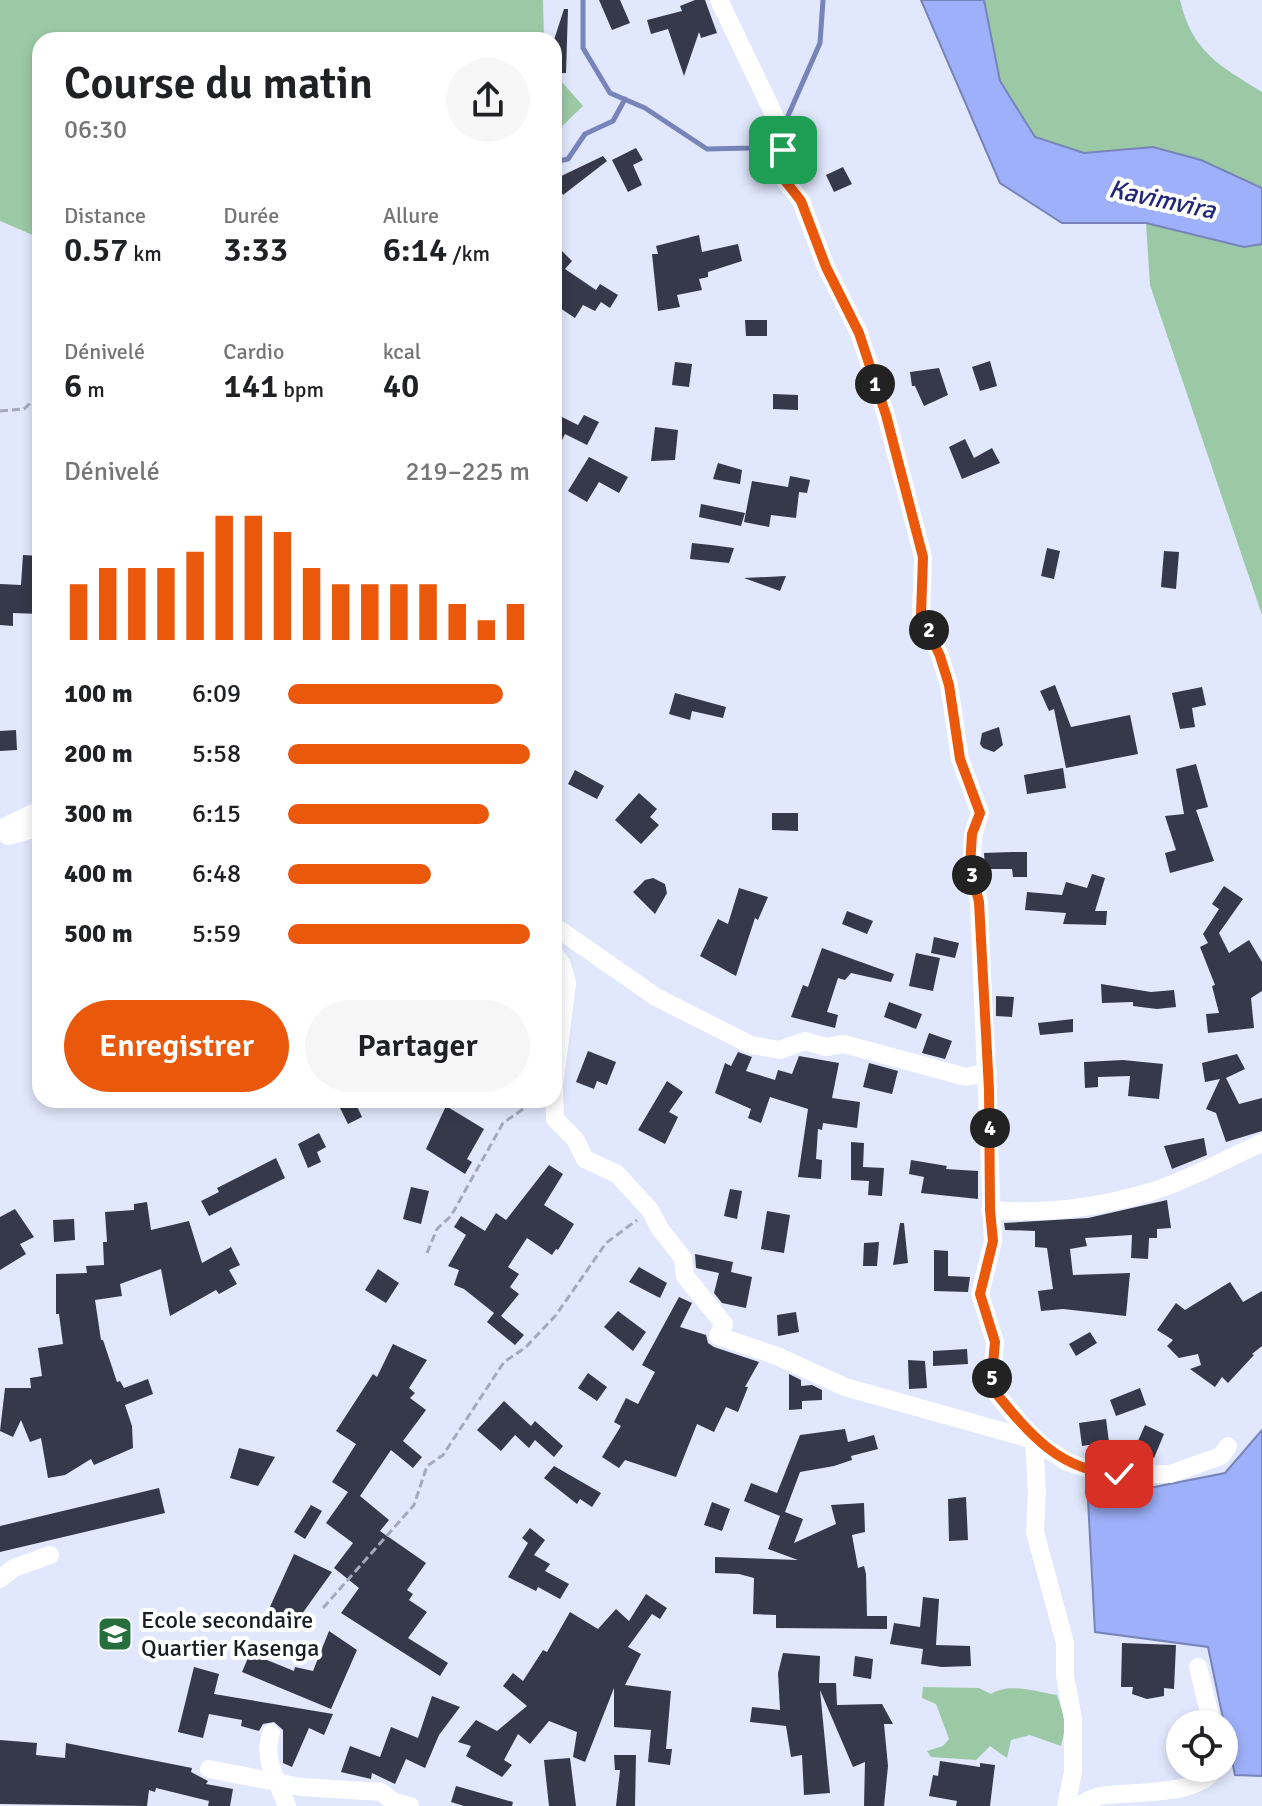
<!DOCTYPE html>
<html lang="fr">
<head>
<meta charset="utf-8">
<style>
  body { margin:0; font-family:Signika,sans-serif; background:#f6f6f6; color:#202124; height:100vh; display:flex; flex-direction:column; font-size:30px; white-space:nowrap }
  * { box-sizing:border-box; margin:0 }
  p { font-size:26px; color:#757577 }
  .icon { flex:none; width:44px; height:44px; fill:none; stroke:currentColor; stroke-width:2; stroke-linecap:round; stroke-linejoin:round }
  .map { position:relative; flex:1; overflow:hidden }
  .sheet { position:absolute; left:32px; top:32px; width:530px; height:1076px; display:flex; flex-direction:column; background:#fff; border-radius:24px; box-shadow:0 4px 12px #0003 }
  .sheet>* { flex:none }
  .tools { position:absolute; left:1166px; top:1710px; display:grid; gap:16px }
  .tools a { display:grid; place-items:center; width:72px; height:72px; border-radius:50%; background:#fff; box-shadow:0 4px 12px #0003; font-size:40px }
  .pin { position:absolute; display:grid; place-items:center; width:68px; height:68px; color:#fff; margin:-34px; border-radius:16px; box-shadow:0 4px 12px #0006 }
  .km { position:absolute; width:40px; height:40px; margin:-20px; border-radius:50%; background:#222; color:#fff; font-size:22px; line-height:40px; text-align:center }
  .round { display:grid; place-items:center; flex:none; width:84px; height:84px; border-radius:42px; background:#f6f6f6 }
  .overview { display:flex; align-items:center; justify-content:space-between; height:136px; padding:0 32px }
  h1 { font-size:44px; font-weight:600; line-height:60px }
  .metrics { display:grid; grid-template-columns:repeat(3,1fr); gap:12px; height:136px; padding:8px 32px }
  .metrics div { display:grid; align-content:center }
  .metrics b { font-size:34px; font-weight:600 }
  .metrics small { font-size:22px; font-weight:400 }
  .metrics p { font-size:22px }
  .chart { height:224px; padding:16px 32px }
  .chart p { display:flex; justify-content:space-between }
  .chart svg { width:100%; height:144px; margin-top:8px; stroke:#ea580c; stroke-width:6 }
  .primary-button { display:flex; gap:16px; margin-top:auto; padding:16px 32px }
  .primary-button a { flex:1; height:92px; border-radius:48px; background:#ea580c; color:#fff; font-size:32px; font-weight:600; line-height:92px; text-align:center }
  .primary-button a+a { background:#f6f6f6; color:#202124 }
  ul { padding:0 32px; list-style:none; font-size:26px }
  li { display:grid; grid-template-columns:128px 96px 1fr; align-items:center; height:60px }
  li i { height:20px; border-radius:10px; background:#ea580c }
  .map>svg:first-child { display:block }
  .green { fill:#9cc9a5 }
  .water { fill:#9eb0f9; stroke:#7784b9; stroke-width:2 }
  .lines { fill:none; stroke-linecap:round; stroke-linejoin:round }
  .stream { stroke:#7784b9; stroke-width:5 }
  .building { fill:#353949 }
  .path { stroke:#a5a9ba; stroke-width:3; stroke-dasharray:8 4; stroke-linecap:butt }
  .street { stroke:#fff; stroke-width:18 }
  .route-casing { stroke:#fff; stroke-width:16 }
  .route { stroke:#ea580c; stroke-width:10 }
  .labels { text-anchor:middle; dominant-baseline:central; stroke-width:8; stroke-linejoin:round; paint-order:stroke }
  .poi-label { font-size:24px; fill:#1b1d24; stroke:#fff; text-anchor:start }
  .water-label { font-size:26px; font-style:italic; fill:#222779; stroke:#fff }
</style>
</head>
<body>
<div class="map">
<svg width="1262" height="1806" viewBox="0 0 1262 1806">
  <rect width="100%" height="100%" fill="#e1e7fc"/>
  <!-- green -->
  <path class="green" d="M0 0H543L544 40H40V238L0 221Z
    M984 0H1180C1192 52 1220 66 1262 92V188L1201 160 1153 147 1084 153 1035 137 1000 81Z
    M554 73 583 106 554 134Z
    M1146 223 1244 247 1262 244V615L1150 285Z
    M923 1687 979 1688 991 1694C1010 1682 1036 1692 1057 1695L1066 1723 1061 1746 1030 1735 1011 1740 1007 1758 990 1746 976 1760 931 1757 927 1751 943 1746 949 1739 936 1704 922 1698Z"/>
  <!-- water -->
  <path class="water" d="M921 0H984L1000 81 1035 137 1084 153 1153 147 1201 160 1262 188V244L1244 247 1146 223H1062L1000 183Z
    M1262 1430V1776L1235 1775 1208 1647 1095 1632 1088 1500 1225 1473Z"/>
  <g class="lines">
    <!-- stream -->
    <path class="stream" d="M583 0V48L610 93 645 108 707 149 750 148 776 130
      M784 125 820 43 823 0
      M554 162 568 159 585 134 613 121 625 99"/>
  </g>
  <!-- building -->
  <path class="building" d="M599 0H620L630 23 612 30Z
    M695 0H705L717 33 701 38 699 32 684 76 668 29 651 34 647 20 682 11 680 6Z
    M564 9H568L566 73H554V40Z
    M636 148 643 160 633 165 642 185 628 192 612 160Z
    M603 156 607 161 563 195 555 179Z
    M843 167 852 184 834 192 826 175Z
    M699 235 702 252 738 244 742 261 708 272V277L699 279 702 290 677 295 680 307 658 311 652 254H658L656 246Z
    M554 243 572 261 565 269 596 290 600 284 618 295 610 308 601 302 595 311 583 305 575 318 554 304Z
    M745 320H767V336H746Z
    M990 361 997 386 980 391 972 367Z
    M675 362 692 364 689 387 672 385Z
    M939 368 948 395 924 406 915 386H912L910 372Z
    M773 394 798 395V410L773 409Z
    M554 413 578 425 584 415 599 422 587 445 565 434 554 456Z
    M655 427 678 430 675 460 651 461Z
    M965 439 974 458 992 448 1000 463 962 479 949 447Z
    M589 457 628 477 619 493 599 482 587 502 568 491Z
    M718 463 742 470 740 484 713 479Z
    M790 476 810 480 807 493 799 492 796 518 771 515 769 527 744 522 752 481 788 487Z
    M701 504 745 513 741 526 699 517Z
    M692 543 711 545 734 548 729 563 690 559Z
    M1047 548 1060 551 1054 579 1041 576Z
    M1164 551 1179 552 1176 589 1161 587Z
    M23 555 40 556V614L13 613V626L0 625V584L21 585Z
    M786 576 780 591 744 578Z
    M1055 685 1071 727 1130 715 1138 754 1066 768 1054 709 1049 711 1040 691Z
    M1202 687 1206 705 1192 708 1195 727 1180 729 1172 693Z
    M675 693 726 707 723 718 692 711 690 720 669 714Z
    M999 727 1003 745 994 752 983 748 980 744 982 733Z
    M16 730 17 750 0 751V731Z
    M1196 764 1208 807 1196 810 1214 861 1170 873 1165 853 1176 850 1165 816 1184 814 1176 769Z
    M1063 768 1066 788 1027 794 1024 775Z
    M575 770 604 786 597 799 568 784Z
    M639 793 657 809 650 817 659 825 641 844 615 820Z
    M772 813H798V831L772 830Z
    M1012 852H1027V877H1013L1012 869H985L984 853Z
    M1092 874 1105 878 1095 911H1107L1106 925 1063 924 1066 913 1025 910 1027 892 1062 895 1066 882 1087 888Z
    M653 878 665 884 667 893 655 914 633 892 645 880Z
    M1224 886 1243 899 1219 933 1229 953 1249 940 1262 962V991L1251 998 1254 1028 1208 1033 1206 1014 1219 1013 1212 986 1215 985 1200 947 1208 943 1203 934 1219 909 1212 904Z
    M739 888 768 897 758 920 755 918 736 976 700 956 718 919 728 924Z
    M847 911 873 921 867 934 842 924Z
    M934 937 959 943 955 958 931 953Z
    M822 948 894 974 891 982 851 973 845 980 838 978 827 1012 838 1015 835 1028 791 1017 803 985 808 987Z
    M916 953 940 958 933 991 909 986Z
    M1101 984 1151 992 1174 990 1176 1007 1157 1009 1133 1006V1002L1102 1003Z
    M996 996 1014 997 1012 1017 996 1016Z
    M889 1002 922 1014 916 1029 884 1017Z
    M1073 1019V1032L1040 1035 1038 1023Z
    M929 1033 952 1041 945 1059 922 1053Z
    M588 1051 616 1062 607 1085 597 1081 594 1089 576 1082Z
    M738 1052 752 1057 746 1071 775 1080 778 1070 792 1074 799 1056 839 1063 832 1098 860 1102 857 1128 823 1123 822 1130 818 1129 816 1159 822 1160 821 1179 798 1177 808 1109 770 1097 761 1123 748 1118 751 1109 715 1093 725 1063 731 1066Z
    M1237 1054 1245 1069 1226 1078 1239 1104 1262 1098V1131L1226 1142 1216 1113 1206 1109 1220 1079 1205 1082 1202 1063Z
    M1123 1060 1163 1064 1159 1099 1128 1096 1130 1076 1098 1077V1087L1085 1088 1084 1062Z
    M869 1063 898 1071 892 1094 863 1087Z
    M667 1081 683 1092 669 1112 678 1117 665 1144 638 1130Z
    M350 1100H354L362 1117 348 1124 339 1106Z
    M446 1106 484 1129 467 1159 472 1162 465 1174 426 1149Z
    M319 1133 326 1147 317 1152 321 1162 308 1168 298 1144Z
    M1204 1138 1207 1155 1172 1169 1164 1146Z
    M851 1142 864 1143 863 1167 884 1168 882 1196 868 1195 869 1181 851 1180Z
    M276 1158 285 1178 209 1216 201 1201 219 1192 217 1188Z
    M911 1160 947 1166 946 1169 978 1171V1199L921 1193 924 1177 909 1174Z
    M549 1165 563 1174 544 1205 574 1224 558 1250 556 1249 552 1255 527 1238 508 1267 519 1274 510 1287 519 1294 501 1316 524 1335 515 1345 487 1322 494 1313 464 1289 454 1285 459 1270 448 1266 466 1235 454 1227 461 1216 485 1231 496 1213 506 1220Z
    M411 1187 429 1191 421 1224 403 1219Z
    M730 1189 742 1191 737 1219 724 1216Z
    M1167 1200 1171 1228 1157 1229V1238H1149L1148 1259 1131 1258 1132 1235 1085 1238 1087 1246 1070 1249 1073 1275 1130 1273 1126 1316 1063 1309 1041 1311 1038 1291 1053 1289 1047 1248 1035 1247V1231L1005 1230 1004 1223 1088 1218Z
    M147 1202 151 1230 189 1221 202 1263 231 1247 240 1265 229 1270 237 1284 219 1294 216 1290 170 1316 161 1269 120 1284 122 1296 95 1300 101 1340H103L117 1382 120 1381 124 1388 148 1379 153 1394 125 1405 132 1426 133 1448 94 1465 91 1459 65 1475 48 1478 41 1438 30 1442 21 1420 13 1437 0 1431 5 1388H31L30 1378 42 1376 38 1348 63 1344 59 1314H56V1274L87 1273 86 1266 104 1265 103 1242H107L105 1212 134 1210V1204Z
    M15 1209 34 1237 20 1244 26 1254 0 1270V1217Z
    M767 1211 790 1215 784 1253 761 1249Z
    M74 1219 75 1240 54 1242 53 1220Z
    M900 1223H904L908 1263 893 1265Z
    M879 1242 877 1266H863L864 1243Z
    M934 1250 948 1251V1276L970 1277 968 1292 934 1291Z
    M695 1254 733 1262 731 1272 752 1277 746 1308 722 1303 714 1293 719 1273 696 1268Z
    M639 1267 667 1283 660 1298 629 1282Z
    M378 1269 399 1283 386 1303 365 1290Z
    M1230 1282 1243 1302 1262 1291V1346L1252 1354 1254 1355 1228 1383 1222 1377 1215 1387 1190 1369 1201 1365 1198 1354 1179 1358 1167 1346 1173 1340 1157 1330 1176 1303 1185 1310Z
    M679 1297 692 1303 680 1327 706 1335 708 1343 714 1347 759 1362 745 1387H748L738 1412 726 1407 714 1432 697 1424 676 1477 625 1460 619 1468 602 1457 621 1426 614 1422 626 1398 638 1404 655 1372 642 1365Z
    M618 1311 646 1332 633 1351 604 1327Z
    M796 1312 799 1332 778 1336 777 1315Z
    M1090 1332 1097 1343 1076 1356 1069 1344Z
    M393 1344 427 1360 409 1388 415 1393 410 1398 426 1410 403 1441 422 1457 413 1468 391 1450 360 1496 389 1520 380 1531 426 1563 407 1590 413 1594 409 1600 427 1612 408 1638 448 1663 440 1676 341 1613 359 1588 334 1568 353 1543 326 1523 348 1492 332 1482 356 1444 336 1431 373 1374 377 1377Z
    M967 1349 968 1364 933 1366V1351Z
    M908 1360 925 1361 927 1388 909 1389Z
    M588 1373 607 1387 597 1401 578 1388Z
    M789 1374 801 1380V1386L812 1385 822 1390V1400L802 1401V1409L789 1410Z
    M1140 1388 1146 1405 1116 1416 1110 1400Z
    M504 1401 531 1426 535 1421 563 1446 554 1457 535 1440 529 1448 515 1435 501 1451 477 1430Z
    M1106 1419 1109 1442 1082 1446 1079 1423Z
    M1145 1425 1164 1434 1154 1458 1134 1450Z
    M845 1429 848 1442 874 1435 878 1449 851 1456 852 1460 834 1466 800 1472 785 1512 803 1519 794 1543 836 1524 831 1505 864 1503 865 1532 852 1535 858 1568 864 1566 866 1574 867 1616H887V1629L776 1628V1615L753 1614 754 1578 739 1574 715 1573V1557L798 1560 768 1549 780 1516 744 1501 751 1483 777 1493 800 1435Z
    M239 1448 275 1457 258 1486 230 1478Z
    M554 1466 601 1493 592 1507 580 1499 577 1504 544 1478Z
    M159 1488 165 1513 0 1552V1526Z
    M966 1497 968 1540 949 1541 948 1499Z
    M712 1502 730 1509 722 1531 704 1525Z
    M311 1505 322 1511 305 1539 294 1532Z
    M530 1528 545 1540 534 1555 550 1564 545 1571 569 1584 560 1599 538 1587 536 1591 508 1577 528 1543 522 1538Z
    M294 1554 332 1572 294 1625 269 1609Z
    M646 1594 667 1608 660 1619 652 1614 628 1647 641 1654 625 1685 671 1691 666 1749H672L670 1765 648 1762 651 1730 614 1727V1688L585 1762 573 1757 577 1732 549 1721 530 1744 518 1734 504 1760 512 1765 502 1777 466 1756 471 1746 458 1742 476 1720 497 1731 527 1706 503 1686 513 1673 523 1681 543 1650 547 1652 570 1612 598 1629 616 1609 629 1621Z
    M923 1597 939 1599 936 1645 970 1646 971 1666 942 1667 921 1664 923 1649 890 1644 894 1623 920 1627Z
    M329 1631 357 1650 331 1709 242 1672 250 1653 294 1671 295 1667 313 1671Z
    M1122 1643 1176 1645 1174 1689 1164 1688V1696L1147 1699 1132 1694 1133 1687H1121Z
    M783 1653 820 1656 819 1683H836L837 1705 882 1704 893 1724H884L888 1766 884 1806H864L865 1762 853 1767 820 1690 830 1793 804 1795 802 1755 791 1757 786 1726 750 1722 752 1707 780 1710 778 1673Z
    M855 1656 873 1659 871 1679 853 1676Z
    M194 1667 219 1674 214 1694 333 1714 324 1735 309 1728 292 1767 283 1763V1730L274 1722 263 1724 259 1731 241 1726 242 1720 209 1714 203 1738 178 1732Z
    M432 1696 460 1707 439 1735 425 1768 406 1759 395 1784 372 1773 371 1779 341 1772 350 1746 380 1757 391 1727 418 1738Z
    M0 1740 37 1743 36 1755 65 1758 66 1743 192 1768 191 1772 208 1781 206 1784 233 1789 230 1806H208L209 1801 156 1788 155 1792 149 1790 147 1806 0 1804Z
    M614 1755H636L635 1806H616L620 1770H615Z
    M570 1758 576 1806H549L544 1760Z
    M940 1761 980 1767V1763L995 1765 990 1806H956L957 1801 929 1796 933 1775 938 1776Z
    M456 1786 513 1802 512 1806H464L451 1802Z"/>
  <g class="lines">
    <!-- path -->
    <path class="path" d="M0 411 24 409 40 394
      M427 1253 437 1229 451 1216 503 1123 536 1100
      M323 1608 414 1505 427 1466 443 1455 504 1362 526 1347 556 1315 606 1243 637 1220"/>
    <!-- street -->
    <path class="street" d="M719 0 779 125 783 178 801 201 826 267 859 333 886 415 923 557 921 615 940 656 949 685 960 759 980 813C968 845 971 869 979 902L993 1241 980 1294 995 1342 991 1387 1034 1440 1037 1492 1035 1532 1065 1643V1676L1073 1719V1772L1066 1806
      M0 829 40 810
      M8 836 40 827
      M554 926 656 997 751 1045 780 1050 805 1041 826 1047 844 1044 966 1077 988 1072
      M554 953 562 965 567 983 554 1086 555 1119 575 1139 585 1159 617 1174 650 1210 660 1229 683 1258 685 1276 724 1324 718 1336 777 1356 845 1387 1034 1440 1067 1462 1106 1474H1170L1221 1456 1228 1446
      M990 1210C1040 1214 1094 1208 1143 1194 1183 1183 1223 1160 1262 1143
      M0 1579 14 1568 50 1555
      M1198 1667 1212 1724
      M271 1733C262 1760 278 1781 287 1806
      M209 1769 301 1787 381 1792 394 1802 410 1806
      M1076 1806C1084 1803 1092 1798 1100 1796 1127 1791 1202 1797 1214 1768"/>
  </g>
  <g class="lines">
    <defs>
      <path id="route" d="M783 150V178L801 201 826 267 859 333 886 415 923 557 921 615 940 656 949 685 960 759 980 813 972 834 970 867 979 902 989 1090 990 1210 993 1241 980 1294 995 1342 991 1387C1027 1431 1058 1472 1119 1474"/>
    </defs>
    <!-- route casing -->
    <use href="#route" class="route-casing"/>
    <!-- route -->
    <use href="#route" class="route"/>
  </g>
  <!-- icons -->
  <defs>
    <symbol id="school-square" viewBox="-11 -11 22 22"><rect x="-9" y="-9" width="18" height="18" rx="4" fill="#266f3c" stroke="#fff"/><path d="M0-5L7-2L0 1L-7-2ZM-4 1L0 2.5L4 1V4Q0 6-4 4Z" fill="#fff"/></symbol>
  </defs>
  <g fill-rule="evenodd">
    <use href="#school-square" x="95" y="1614" width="40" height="40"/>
  </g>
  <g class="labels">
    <!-- poi labels -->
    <g class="poi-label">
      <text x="141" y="1620">Ecole secondaire<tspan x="141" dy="28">Quartier Kasenga</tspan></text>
    </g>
    <!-- water labels -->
    <g class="water-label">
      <text transform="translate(1162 200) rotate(12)">Kavimvira</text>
    </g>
  </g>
</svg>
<div class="tools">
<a><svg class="icon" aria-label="locate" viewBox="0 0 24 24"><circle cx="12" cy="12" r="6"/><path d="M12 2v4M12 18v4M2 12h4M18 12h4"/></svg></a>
</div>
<div class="pin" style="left:783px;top:150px;background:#1e9e55"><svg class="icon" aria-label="arrive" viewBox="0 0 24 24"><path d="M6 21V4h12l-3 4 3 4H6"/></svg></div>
<div class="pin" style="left:1119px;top:1474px;background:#d93025"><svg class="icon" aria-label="check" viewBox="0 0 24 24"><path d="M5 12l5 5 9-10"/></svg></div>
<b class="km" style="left:875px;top:384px">1</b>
<b class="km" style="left:929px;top:630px">2</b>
<b class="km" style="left:972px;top:875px">3</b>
<b class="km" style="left:990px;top:1128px">4</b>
<b class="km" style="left:992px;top:1378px">5</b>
<section class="sheet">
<div class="overview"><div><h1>Course du matin</h1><p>06:30</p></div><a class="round"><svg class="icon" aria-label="share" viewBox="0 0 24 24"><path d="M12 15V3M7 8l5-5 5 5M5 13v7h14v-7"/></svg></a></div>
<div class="metrics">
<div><p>Distance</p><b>0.57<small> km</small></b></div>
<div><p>Durée</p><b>3:33</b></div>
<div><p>Allure</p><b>6:14<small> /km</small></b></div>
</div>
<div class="metrics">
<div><p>Dénivelé</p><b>6<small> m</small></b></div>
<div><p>Cardio</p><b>141<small> bpm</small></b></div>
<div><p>kcal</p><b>40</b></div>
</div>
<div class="chart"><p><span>Dénivelé</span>219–225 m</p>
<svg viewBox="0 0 160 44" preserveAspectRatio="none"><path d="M5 44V27M15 44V22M25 44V22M35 44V22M45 44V17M55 44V6M65 44V6M75 44V11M85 44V22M95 44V27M105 44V27M115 44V27M125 44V27M135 44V33M145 44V38M155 44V33"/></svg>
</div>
<ul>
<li><b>100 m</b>6:09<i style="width:89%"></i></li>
<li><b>200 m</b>5:58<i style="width:100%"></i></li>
<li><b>300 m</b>6:15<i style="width:83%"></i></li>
<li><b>400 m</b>6:48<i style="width:59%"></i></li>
<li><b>500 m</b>5:59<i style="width:100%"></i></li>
</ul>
<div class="primary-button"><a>Enregistrer</a><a>Partager</a></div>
</section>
</div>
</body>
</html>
